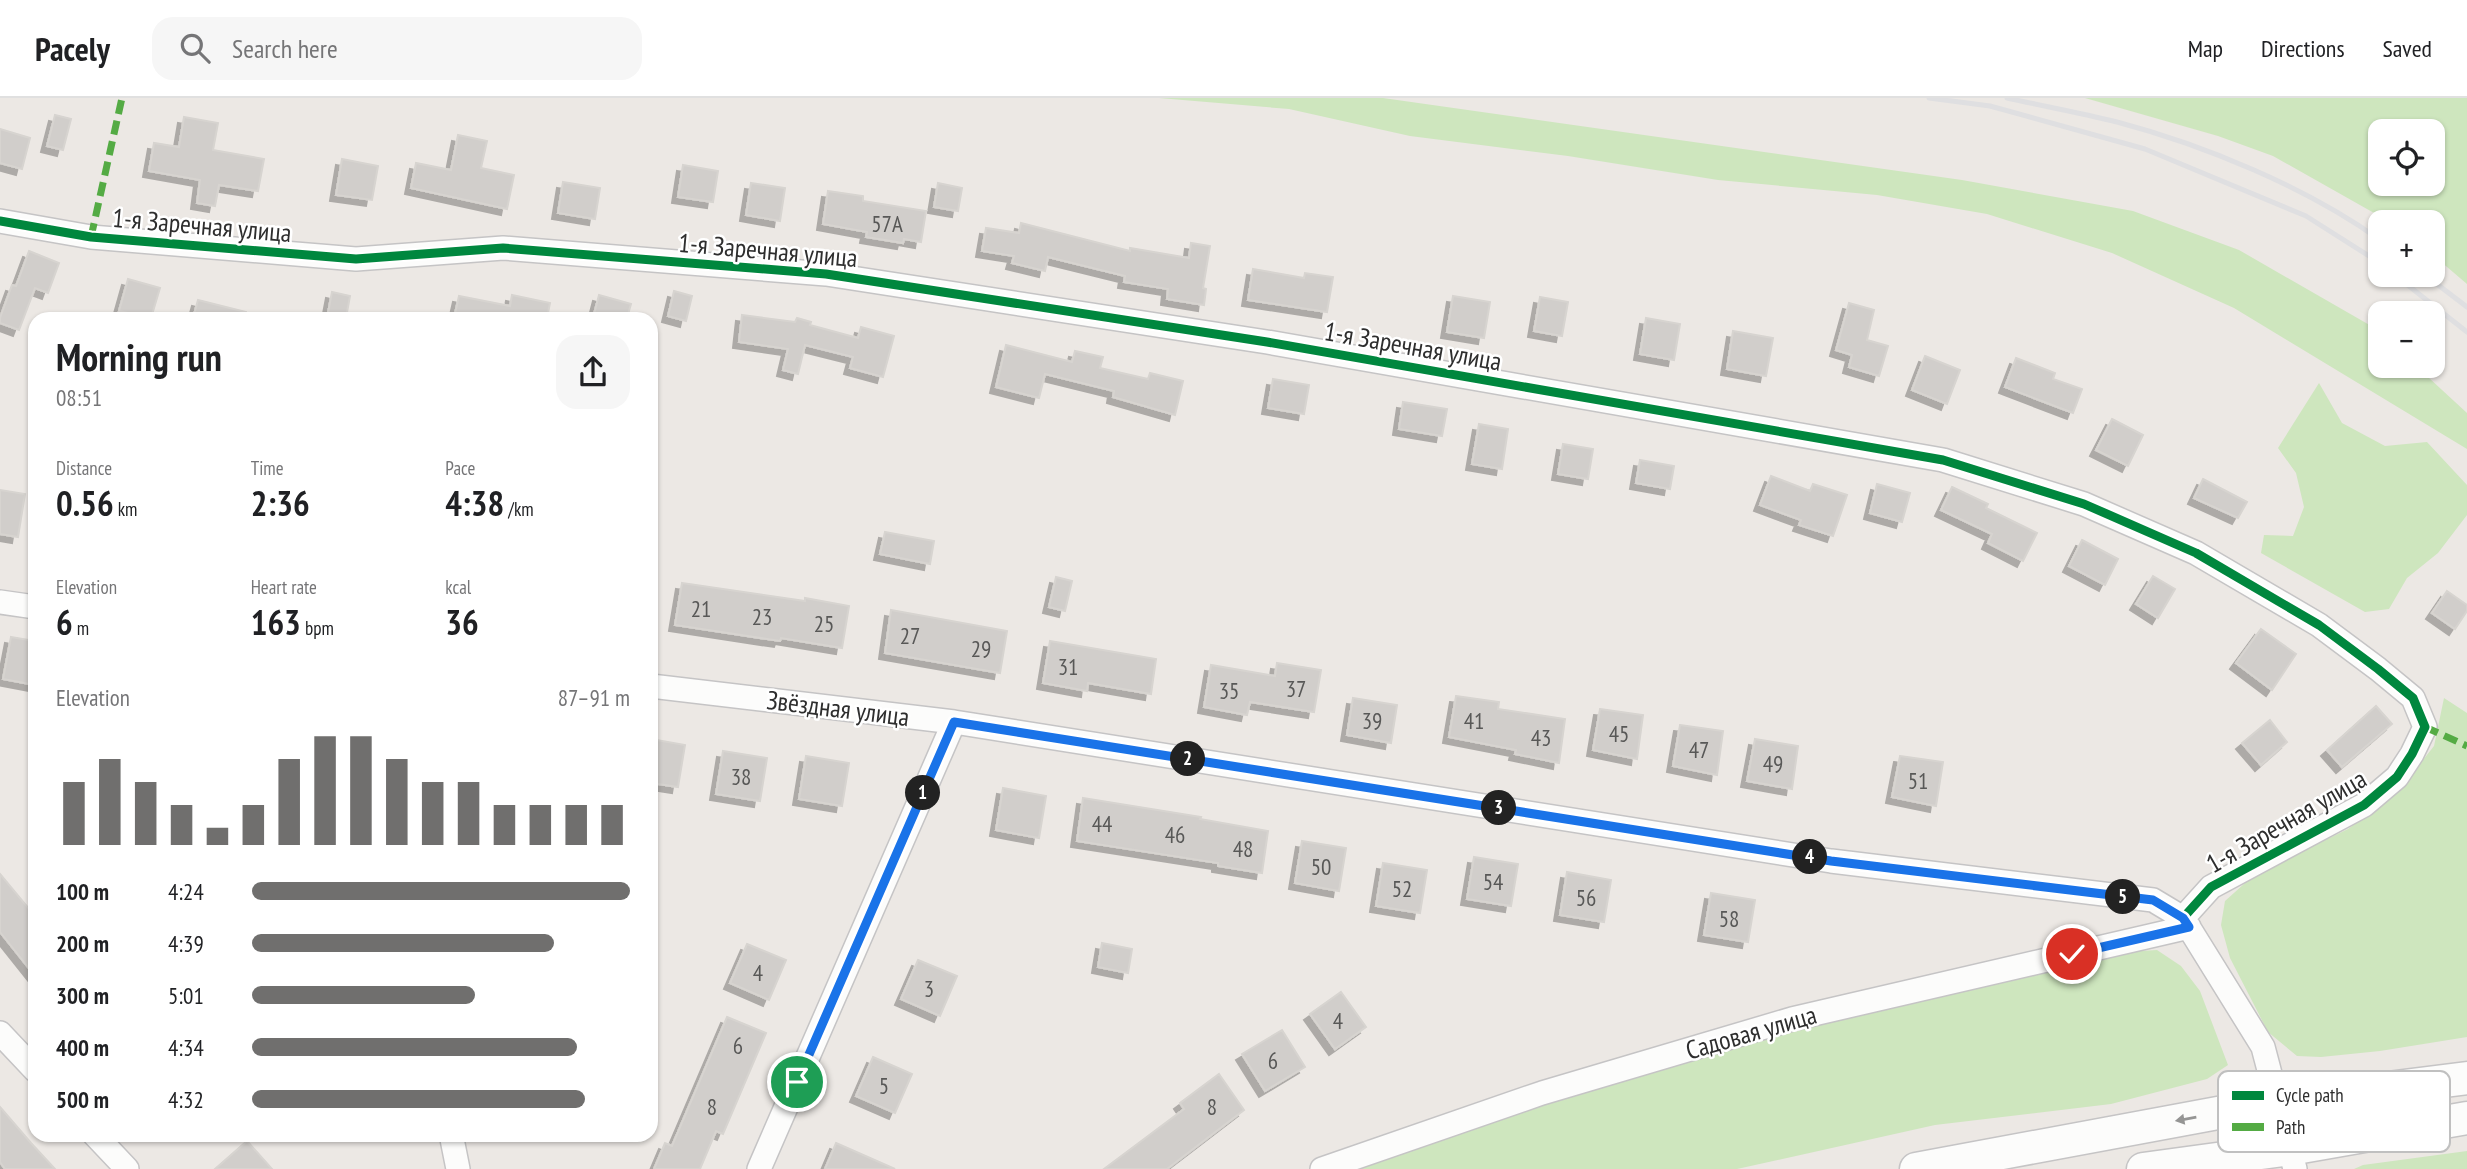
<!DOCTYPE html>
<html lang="en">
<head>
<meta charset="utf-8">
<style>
  body { margin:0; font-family:"PT Sans Narrow",sans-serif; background:#f6f6f6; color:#202124; height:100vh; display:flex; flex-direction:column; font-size:26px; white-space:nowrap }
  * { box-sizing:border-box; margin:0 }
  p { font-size:23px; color:#757577 }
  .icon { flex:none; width:38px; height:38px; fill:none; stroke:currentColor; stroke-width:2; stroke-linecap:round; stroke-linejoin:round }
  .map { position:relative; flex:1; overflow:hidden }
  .side { position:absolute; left:28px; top:214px; width:630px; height:830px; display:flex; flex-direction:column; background:#fff; border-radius:21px; box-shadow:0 2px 5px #0004 }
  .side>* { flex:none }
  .fabs { position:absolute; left:2368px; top:21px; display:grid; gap:14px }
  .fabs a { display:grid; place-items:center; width:77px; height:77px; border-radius:14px; background:#fff; box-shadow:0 2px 5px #0004; font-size:35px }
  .pin { position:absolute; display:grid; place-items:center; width:60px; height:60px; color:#fff; margin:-30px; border:4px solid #fff; border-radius:50%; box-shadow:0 2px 7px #0007 }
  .km { position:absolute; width:35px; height:35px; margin:-18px; border-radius:50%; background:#222; color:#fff; font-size:19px; line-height:35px; text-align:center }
  .round { display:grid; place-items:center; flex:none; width:74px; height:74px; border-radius:21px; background:#f6f6f6 }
  .headline { display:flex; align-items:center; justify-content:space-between; height:119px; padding:0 28px }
  h1 { font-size:38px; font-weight:800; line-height:52px }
  .figures { display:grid; grid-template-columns:repeat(3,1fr); gap:10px; height:119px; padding:7px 28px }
  .figures div { display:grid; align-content:center }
  .figures b { font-size:35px; font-weight:800 }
  .figures small { font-size:19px; font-weight:400 }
  .figures p { font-size:19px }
  .chart { height:196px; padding:14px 28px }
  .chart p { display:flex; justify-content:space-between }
  .chart svg { width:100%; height:126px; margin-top:7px; stroke:#706f6e; stroke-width:6 }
  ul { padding:0 28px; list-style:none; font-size:23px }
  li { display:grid; grid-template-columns:112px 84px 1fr; align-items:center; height:52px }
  li i { height:18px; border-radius:9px; background:#706f6e }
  header { display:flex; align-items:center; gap:42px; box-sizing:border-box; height:98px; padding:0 35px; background:#fff; border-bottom:2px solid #e0e0e0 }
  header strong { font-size:33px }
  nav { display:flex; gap:38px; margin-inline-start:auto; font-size:24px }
  .search { width:490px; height:63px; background:#f6f6f6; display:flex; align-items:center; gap:18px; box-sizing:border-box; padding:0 24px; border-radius:21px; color:#757577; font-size:26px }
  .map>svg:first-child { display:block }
  .green { fill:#cee6be; fill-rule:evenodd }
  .building { fill:#d1cecb; stroke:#d7d4d0; stroke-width:2; filter:url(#shadow) }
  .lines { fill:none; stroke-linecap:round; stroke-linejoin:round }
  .street-casing { stroke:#c5c4c5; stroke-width:26 }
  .secondary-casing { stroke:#c5c4c5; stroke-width:35 }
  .street { stroke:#fcfcfb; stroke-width:23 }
  .secondary { stroke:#fcfcfb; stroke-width:32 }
  .rail { stroke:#dfdfe1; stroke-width:5 }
  .quiet { stroke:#54ab44; stroke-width:7; stroke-dasharray:14 7; stroke-linecap:butt }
  .cycleway-casing { stroke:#fff; stroke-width:13 }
  .cycleway { stroke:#00873e; stroke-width:9 }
  .oneway { fill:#959594 }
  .route-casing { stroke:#fff; stroke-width:14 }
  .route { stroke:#1a73e8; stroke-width:9 }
  .labels { text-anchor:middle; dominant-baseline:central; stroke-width:5; stroke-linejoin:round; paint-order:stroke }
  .number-label { font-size:23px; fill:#585857 }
  .street-label { font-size:26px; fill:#2e2e2e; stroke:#fff }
  .key { fill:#fff; stroke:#c0c0c0; stroke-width:2 }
  .key-label { font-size:19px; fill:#2e2e2e }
</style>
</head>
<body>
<header>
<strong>Pacely</strong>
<div class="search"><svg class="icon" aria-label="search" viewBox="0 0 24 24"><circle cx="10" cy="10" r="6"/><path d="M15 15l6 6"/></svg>Search here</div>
<nav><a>Map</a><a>Directions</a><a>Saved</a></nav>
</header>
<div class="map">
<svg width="2467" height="1071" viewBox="0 0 2467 1071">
  <defs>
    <filter id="shadow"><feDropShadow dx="-6" dy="6" stdDeviation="0" flood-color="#0004"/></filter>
  </defs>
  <rect width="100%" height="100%" fill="#ece8e4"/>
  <!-- green -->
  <path class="green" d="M1159 0H1383L1962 82 2133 113 2239 152 2373 229 2380 235V268H2416L2467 315V351L2234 210 2112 155 1987 116 1877 97 1718 82 1568 58 1410 38 1289 11Z
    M2085 0H2467V186L2433 157 2432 124H2390L2273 58 2218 38ZM2380 33H2432V86H2380Z
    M2319 285 2342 325 2385 348 2427 344 2467 387V417L2438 455 2407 480 2389 511 2365 514 2261 455 2264 437 2293 438 2304 409 2296 375 2278 350Z
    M2444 600 2467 615V939L2380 953 2321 959 2297 958 2268 934 2230 860 2221 827 2225 803 2254 777 2348 731 2397 695 2434 648Z
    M2157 852 2181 868 2200 893 2228 967 2207 981 2111 1006 1935 1027 1737 1071H1330L1429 1032 2062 858Z
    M2467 1053V1071H2354L2363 1067Z"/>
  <!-- building -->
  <path class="building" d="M55 17 71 21 63 52 47 48Z
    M184 19 218 25 213 52 264 61 258 93 219 87 215 108 197 105 200 82 149 73 154 45 179 49Z
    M0 31 30 40 22 71 0 65Z
    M458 37 487 43 481 70 514 77 507 111 411 90 416 65 451 72Z
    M342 61 378 68 372 102 336 97Z
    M683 67 718 73 713 104 678 99Z
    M563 84 600 90 595 121 558 115Z
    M751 85 785 90 780 123 746 117Z
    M938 85 962 90 958 113 934 109Z
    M828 93 863 98V103L926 113 921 144 904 141 903 145 866 139 867 134 823 126Z
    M1021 125 1130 153V150L1189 160 1191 145 1210 148 1203 190 1206 191 1204 207 1167 201 1168 191 1124 184 1125 178 1048 159 1045 173 1012 165 1014 158 982 153 986 130 1019 135Z
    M29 153 59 165 48 195 35 190 19 232 0 225V220L12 187 16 188Z
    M1253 171 1304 180 1305 175 1333 179 1327 214 1248 202Z
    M128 181 160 190 151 220 119 213Z
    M674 193 692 198 686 223 668 218Z
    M332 194 350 198 346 220H327Z
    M512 197 550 205 547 220H454L459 198 510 208Z
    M599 197 631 206 627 220H593Z
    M1453 198 1490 204 1484 240 1447 234Z
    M1540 199 1568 204 1562 238 1534 233Z
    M198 202 246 214V220H193Z
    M1849 205 1874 212 1867 242 1888 248 1879 278 1849 269 1852 257 1836 252Z
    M742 217 795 224 797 220 811 224 810 227 858 240 861 229 894 238 883 279 850 270 853 259 805 247 798 276 783 272 788 251 739 244Z
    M1646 220 1680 226 1674 262 1640 256Z
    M1733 233 1773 240 1766 278 1727 271Z
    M1006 247 1072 264 1075 253 1103 259 1100 270 1148 281 1150 275 1183 283 1175 317 1113 299 1114 293 1045 276 1039 300 996 289Z
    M1925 258 1960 272 1947 306 1912 292Z
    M2016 260 2055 275 2053 281 2082 291 2073 315 2005 289Z
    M1273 281 1309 287 1304 316 1268 310Z
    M1403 304 1447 311 1442 338 1399 331Z
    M2112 321 2143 337 2128 368 2096 352Z
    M1479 326 1508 331 1502 371 1472 366Z
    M1563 346 1593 351 1588 381 1558 376Z
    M1640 362 1674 368 1670 391 1636 385Z
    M1771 378 1810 393 1813 386 1847 397 1833 438 1799 427 1801 422 1760 407Z
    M2203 381 2247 404 2238 420 2194 400Z
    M1877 386 1910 395 1902 424 1870 415Z
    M1952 389 1988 406 1986 410 2037 435 2023 463 1988 445 1992 436 1941 412Z
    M0 392 25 396 18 439 0 436Z
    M885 434 934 443 930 466 880 456Z
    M2082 442 2118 461 2105 487 2069 468Z
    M2153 478 2175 491 2158 520 2136 506Z
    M1056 479 1072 483 1065 513 1049 509Z
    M682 485 805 503V500L849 508 842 550 781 540 780 543 675 527Z
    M2447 493 2467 507V513L2455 531 2432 515Z
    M891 512 1007 533 1000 575 885 555Z
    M2261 531 2296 556 2272 592 2236 565Z
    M11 539 35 543V587L3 581Z
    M1050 543 1156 561 1151 596 1088 585 1087 593 1043 585Z
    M1277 565 1321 572 1314 614 1250 604 1247 617 1204 609 1211 567 1275 578Z
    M1456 598 1499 604 1498 611 1565 621 1559 665 1515 656 1516 652 1449 639Z
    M1353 600 1397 607 1391 645 1347 637Z
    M2376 608 2392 626 2342 669 2327 652Z
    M1600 611 1643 617 1637 661 1593 652Z
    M2270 622 2287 644 2261 667 2242 645Z
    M1680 627 1723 633 1717 677 1673 668Z
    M651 641 685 647 678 689 651 685Z
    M1755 641 1798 648 1792 691 1747 683Z
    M723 653 767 660 760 703 716 696Z
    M806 658 849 665 842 708 799 701Z
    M1900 658 1943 664 1936 708 1892 699Z
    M1003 690 1046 698 1039 740 996 732Z
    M1083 700 1201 719 1200 721 1268 733 1262 775 1218 768V765L1077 743Z
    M1302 743 1346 750 1339 793 1295 785Z
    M1474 759 1518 766 1511 808 1467 801Z
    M1383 765 1427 772 1420 815 1376 808Z
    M1567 774 1611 782 1604 824 1560 817Z
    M0 776 35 818V878L0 834Z
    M1711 795 1755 802 1748 844 1704 837Z
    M1102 845 1132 851 1128 875 1098 869Z
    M747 846 786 862 769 902 730 885Z
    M918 862 957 878 940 918 901 901Z
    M1341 894 1366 929 1335 951 1310 916Z
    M727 919 766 935 723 1036 716 1033 700 1071H654L665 1045 672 1048Z
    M1282 932 1305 969 1265 993 1242 956Z
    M873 959 912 976 895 1015 856 998Z
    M1219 976 1244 1012 1167 1071H1104L1184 1011 1180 1005Z
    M0 1009 31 1045 55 1071H5L0 1064Z
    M247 1043 272 1071H215Z
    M836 1045 895 1071H825Z"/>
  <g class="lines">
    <defs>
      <path id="street" d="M0 123 91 139 356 161 503 150 826 176 1267 244 1943 362 2084 406 2196 455 2319 527 2378 571 2413 600 2425 629 2412 656 2397 679 2364 707 2211 789 2183 820
        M0 504 35 509
        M651 588 954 624 1831 763 2153 802 2183 820 2263 949 2295 1071
        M0 935 35 972
        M94 1036 127 1071
        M451 1036 458 1071
        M759 1071 954 624
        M1322 1071 1542 995 1792 921 2189 829"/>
      <path id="secondary" d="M1916 1071 2277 1004 2467 980
        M2143 1071 2290 1051 2467 1020"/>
    </defs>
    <!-- street casing -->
    <use href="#street" class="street-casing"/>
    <!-- secondary casing -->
    <use href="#secondary" class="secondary-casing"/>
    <!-- street -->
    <use href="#street" class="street"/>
    <!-- secondary -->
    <use href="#secondary" class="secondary"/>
    <!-- rail -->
    <path class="rail" d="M1929 0 1990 8 2145 51 2306 118 2380 165
      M2007 0C2043 8 2080 15 2117 24 2204 47 2306 89 2380 142
      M2395 177 2467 234
      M2425 177 2467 209"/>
    <!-- quiet -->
    <path class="quiet" d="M91 139 122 0
      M2425 629 2467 648"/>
    <defs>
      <path id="cycleway" d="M0 123 91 139 356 161 503 150 826 176 1267 244 1943 362 2084 406 2196 455 2319 527 2378 571 2413 600 2425 629 2412 656 2397 679 2364 707 2211 789 2183 820"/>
    </defs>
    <!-- cycleway casing -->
    <use href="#cycleway" class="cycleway-casing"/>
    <!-- cycleway -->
    <use href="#cycleway" class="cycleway"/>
  </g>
  <!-- one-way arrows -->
  <defs><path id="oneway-solid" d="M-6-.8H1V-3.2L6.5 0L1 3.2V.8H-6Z" transform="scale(1.75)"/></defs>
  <use class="oneway" href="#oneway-solid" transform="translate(2186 1021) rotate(170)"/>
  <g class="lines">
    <defs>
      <path id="route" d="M797 984 954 624 1831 763 2153 802 2183 820 2189 829 2072 856"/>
    </defs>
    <!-- route casing -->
    <use href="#route" class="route-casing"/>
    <!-- route -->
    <use href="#route" class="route"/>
  </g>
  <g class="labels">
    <!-- number labels -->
    <g class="number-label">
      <text x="887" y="125">57А</text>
      <text x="701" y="510">21</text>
      <text x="762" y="518">23</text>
      <text x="824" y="525">25</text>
      <text x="910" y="537">27</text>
      <text x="981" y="550">29</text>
      <text x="1068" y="568">31</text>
      <text x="1296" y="590">37</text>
      <text x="1229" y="592">35</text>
      <text x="1372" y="622">39</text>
      <text x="1474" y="622">41</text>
      <text x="1619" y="635">45</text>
      <text x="1541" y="639">43</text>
      <text x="1699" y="651">47</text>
      <text x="1773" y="665">49</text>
      <text x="741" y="678">38</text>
      <text x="1918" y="682">51</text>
      <text x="1102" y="725">44</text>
      <text x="1175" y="736">46</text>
      <text x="1243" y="750">48</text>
      <text x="1321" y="768">50</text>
      <text x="1493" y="783">54</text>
      <text x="1402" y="790">52</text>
      <text x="1586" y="799">56</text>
      <text x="1729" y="820">58</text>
      <text x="758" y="874">4</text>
      <text x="929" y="890">3</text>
      <text x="1338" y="922">4</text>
      <text x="738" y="947">6</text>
      <text x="1273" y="962">6</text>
      <text x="884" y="987">5</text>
      <text x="712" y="1008">8</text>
      <text x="1212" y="1008">8</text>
    </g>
    <!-- street labels -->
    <g class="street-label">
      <text transform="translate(202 127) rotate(5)">1-я Заречная улица</text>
      <text transform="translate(768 152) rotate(5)">1-я Заречная улица</text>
      <text transform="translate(1413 248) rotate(10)">1-я Заречная улица</text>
      <text transform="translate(838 610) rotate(7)">Звёздная улица</text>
      <text transform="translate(2286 723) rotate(-30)">1-я Заречная улица</text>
      <text transform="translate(1751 934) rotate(-16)">Садовая улица</text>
    </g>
  </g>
  <!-- legend -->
  <rect x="2218" y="973" width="232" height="81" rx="10" class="key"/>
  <rect x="2232" y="993" width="32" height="9" fill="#00873e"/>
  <rect x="2232" y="1025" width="32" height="8" fill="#54ab44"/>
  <g class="key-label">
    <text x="2276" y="1004">Cycle path</text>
    <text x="2276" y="1036">Path</text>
  </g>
</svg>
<div class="fabs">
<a><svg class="icon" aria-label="locate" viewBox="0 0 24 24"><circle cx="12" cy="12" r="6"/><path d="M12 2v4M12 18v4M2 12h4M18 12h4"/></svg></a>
<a>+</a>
<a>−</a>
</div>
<div class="pin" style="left:797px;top:984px;background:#1e9e55"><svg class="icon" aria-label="arrive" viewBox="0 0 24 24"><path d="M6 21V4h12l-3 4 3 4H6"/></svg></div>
<div class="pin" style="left:2072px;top:856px;background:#d93025"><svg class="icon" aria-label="check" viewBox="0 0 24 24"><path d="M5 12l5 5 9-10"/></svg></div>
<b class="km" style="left:923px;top:695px">1</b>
<b class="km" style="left:1188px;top:661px">2</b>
<b class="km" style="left:1499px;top:710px">3</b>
<b class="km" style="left:1810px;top:759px">4</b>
<b class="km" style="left:2123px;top:799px">5</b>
<section class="side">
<div class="headline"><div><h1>Morning run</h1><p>08:51</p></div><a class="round"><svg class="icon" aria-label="share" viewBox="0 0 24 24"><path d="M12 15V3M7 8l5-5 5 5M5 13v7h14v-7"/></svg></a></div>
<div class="figures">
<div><p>Distance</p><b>0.56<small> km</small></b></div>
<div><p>Time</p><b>2:36</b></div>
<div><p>Pace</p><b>4:38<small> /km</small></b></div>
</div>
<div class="figures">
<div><p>Elevation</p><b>6<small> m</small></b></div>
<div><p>Heart rate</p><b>163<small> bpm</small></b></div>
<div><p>kcal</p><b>36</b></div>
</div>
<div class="chart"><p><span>Elevation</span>87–91 m</p>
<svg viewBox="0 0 160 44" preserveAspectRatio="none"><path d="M5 44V22M15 44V14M25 44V22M35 44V30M45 44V38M55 44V30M65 44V14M75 44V6M85 44V6M95 44V14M105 44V22M115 44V22M125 44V30M135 44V30M145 44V30M155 44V30"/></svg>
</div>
<ul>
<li><b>100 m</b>4:24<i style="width:100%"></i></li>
<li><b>200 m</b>4:39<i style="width:80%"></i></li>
<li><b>300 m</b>5:01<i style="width:59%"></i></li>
<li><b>400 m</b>4:34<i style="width:86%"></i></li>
<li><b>500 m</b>4:32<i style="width:88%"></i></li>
</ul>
</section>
</div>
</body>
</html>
